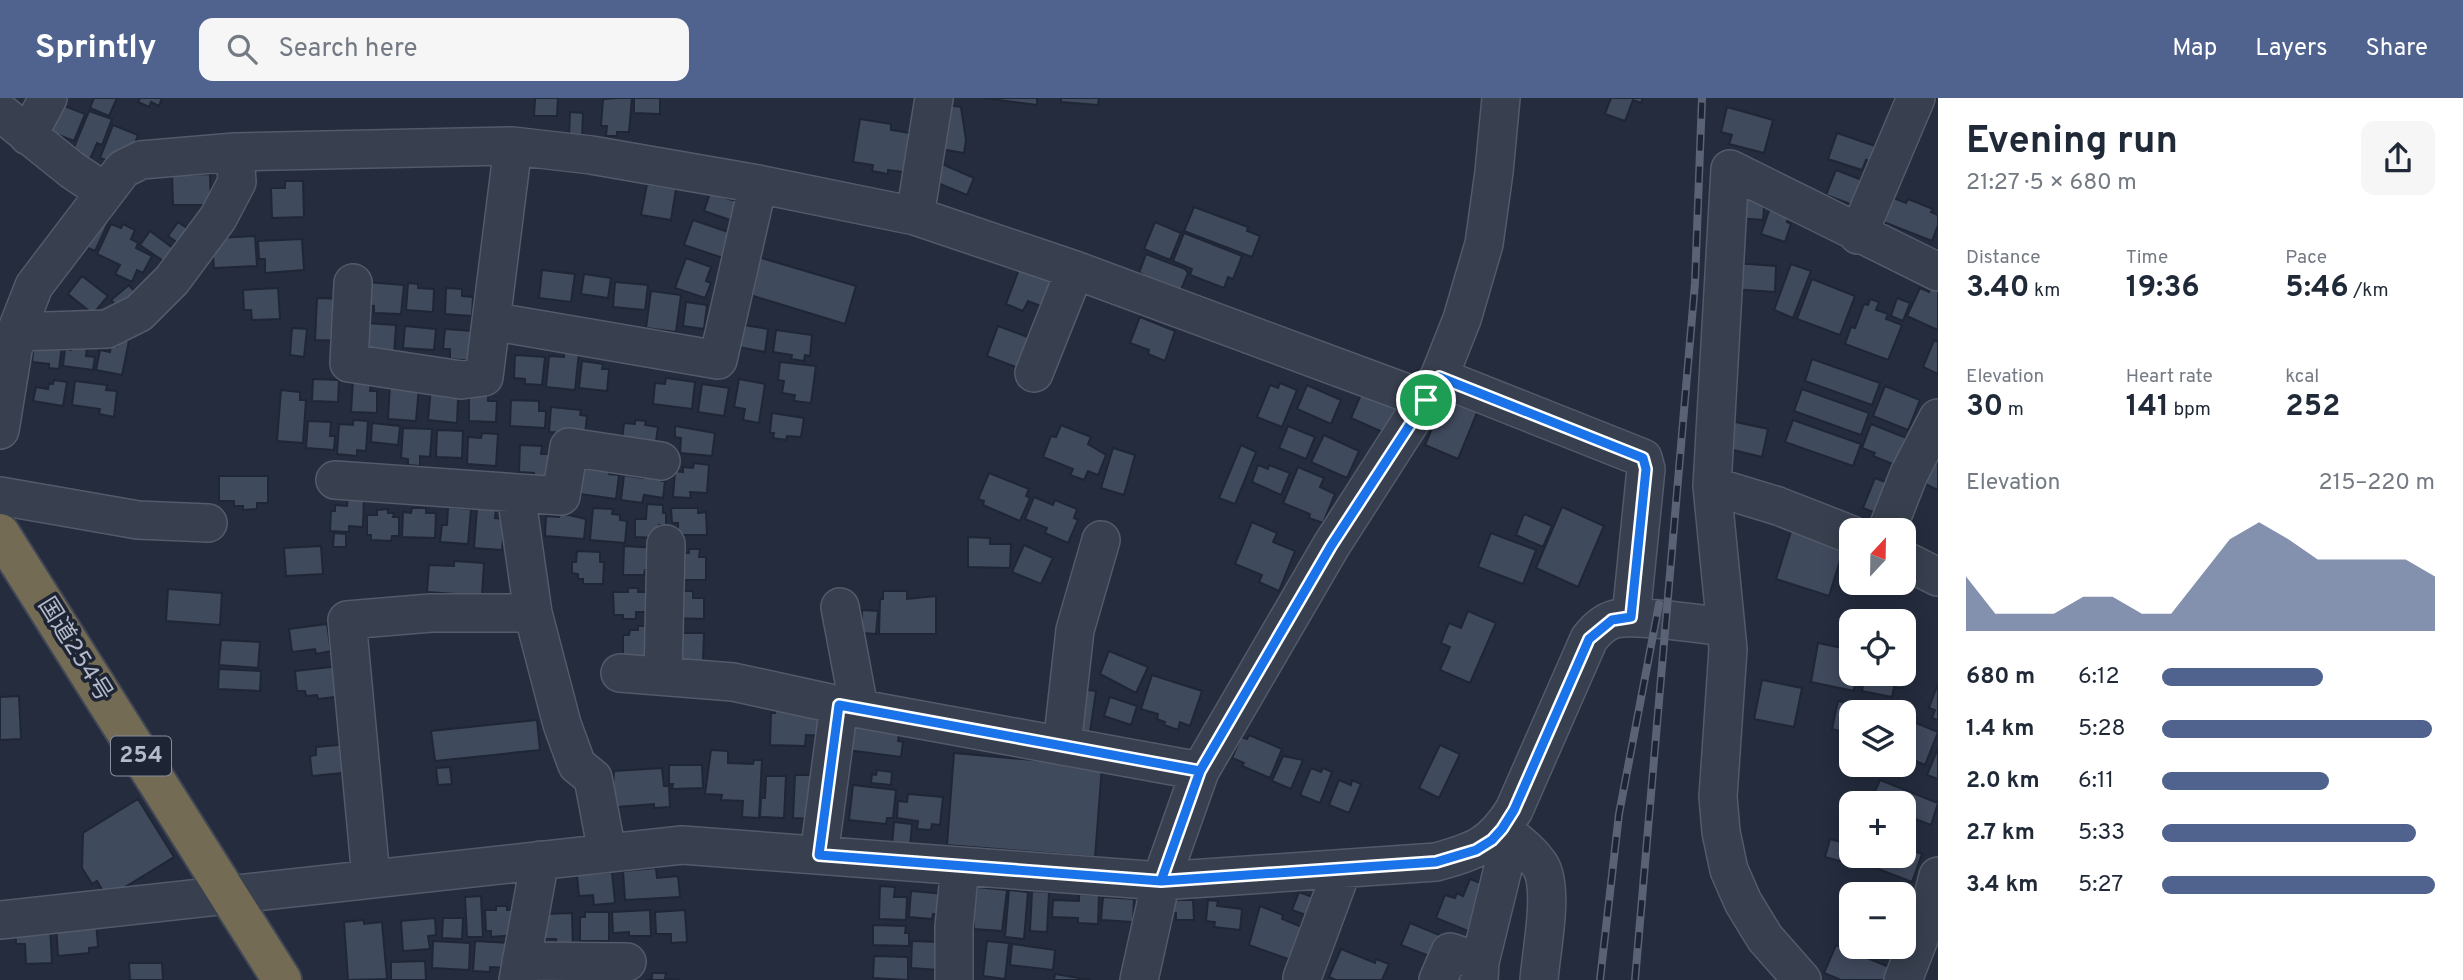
<!DOCTYPE html>
<html lang="en">
<head>
<meta charset="utf-8">
<style>
  body { margin:0; font-family:Overpass,"Noto Sans JP",sans-serif; background:#f6f6f7; color:#1f2937; height:100vh; display:flex; flex-direction:column; font-size:26px; white-space:nowrap }
  * { box-sizing:border-box; margin:0 }
  p { font-size:23px; color:#747a83 }
  .icon { flex:none; width:38px; height:38px; fill:none; stroke:currentColor; stroke-width:2; stroke-linecap:round; stroke-linejoin:round }
  .map { position:relative; flex:1; overflow:hidden }
  .panel { display:flex; flex-direction:column; background:#fff; width:525px }
  .panel>* { flex:none }
  .needle { width:46px; rotate:22deg }
  .buttons { position:absolute; left:1839px; top:420px; display:grid; gap:14px }
  .buttons a { display:grid; place-items:center; width:77px; height:77px; border-radius:14px; background:#fff; box-shadow:0 4px 18px #0003; font-size:35px }
  .pin { position:absolute; display:grid; place-items:center; width:60px; height:60px; color:#fff; margin:-30px; border:4px solid #fff; border-radius:50%; box-shadow:0 2px 7px #0007 }
  .round { display:grid; place-items:center; flex:none; width:74px; height:74px; border-radius:14px; background:#f6f6f7 }
  .headline { display:flex; align-items:center; justify-content:space-between; height:119px; padding:0 28px }
  h1 { font-size:38px; font-weight:700; line-height:52px }
  .metrics { display:grid; grid-template-columns:repeat(3,1fr); gap:10px; height:119px; padding:7px 28px }
  .metrics div { display:grid; align-content:center }
  .metrics b { font-size:30px; font-weight:700 }
  .metrics small { font-size:19px; font-weight:400 }
  .metrics p { font-size:19px }
  .chart { height:196px; padding:14px 28px }
  .chart p { display:flex; justify-content:space-between }
  .chart svg { width:100%; height:126px; margin-top:7px; fill:#4f638e; opacity:.7 }
  ul { padding:0 28px; list-style:none; font-size:23px }
  li { display:grid; grid-template-columns:112px 84px 1fr; align-items:center; height:52px }
  li i { height:18px; border-radius:9px; background:#4f638e }
  header { display:flex; align-items:center; gap:42px; box-sizing:border-box; height:98px; padding:0 35px; background:#4f638e; color:#fff }
  header strong { font-size:33px }
  nav { display:flex; gap:38px; margin-inline-start:auto; font-size:24px }
  .search { width:490px; height:63px; background:#f6f6f7; display:flex; align-items:center; gap:18px; box-sizing:border-box; padding:0 24px; border-radius:14px; color:#747a83; font-size:26px }
  main { display:flex; flex:1; min-height:0 }
  .map>svg:first-child { display:block }
  .building { fill:#404a5d; stroke:#1f2635; stroke-width:2 }
  .lines { fill:none; stroke-linecap:round; stroke-linejoin:round }
  .minor-casing { stroke:#535a69; stroke-width:40 }
  .highway-casing { stroke:#404756; stroke-width:42 }
  .minor { stroke:#383f4e; stroke-width:37 }
  .highway { stroke:#746b55; stroke-width:38 }
  .rail-casing { stroke:#5a6275; stroke-width:8 }
  .rail { stroke:#1d2433; stroke-width:5; stroke-dasharray:16; stroke-linecap:butt }
  .route-casing { stroke:#fff; stroke-width:14 }
  .route { stroke:#1a73e8; stroke-width:9 }
  .labels { text-anchor:middle; dominant-baseline:central; stroke-width:7; stroke-linejoin:round; paint-order:stroke }
  .shield { fill:#1d2433; stroke:#878d9c; stroke-width:2 }
  .shield-label { font-size:23px; font-weight:bold; fill:#b4bac9 }
  .street-label { font-size:24px; fill:#b4bac9; stroke:#1d2433 }
</style>
</head>
<body>
<header>
<strong>Sprintly</strong>
<div class="search"><svg class="icon" aria-label="search" viewBox="0 0 24 24"><circle cx="10" cy="10" r="6"/><path d="M15 15l6 6"/></svg>Search here</div>
<nav><a>Map</a><a>Layers</a><a>Share</a></nav>
</header>
<main>
<div class="map">
<svg width="1938" height="882" viewBox="0 0 1938 882">
  <rect width="100%" height="100%" fill="#242c3e"/>
  <!-- building -->
  <path class="building" d="M94 0H117L109 18 90 10Z
    M140 0H139H162L159 8 151 4 149 9 138 4Z
    M535 0H558L557 18H534Z
    M617 0H632L629 34H617V38H606L607 28H601L603 1Z
    M634 0H660V16L634 15Z
    M984 0H1037V7Z
    M1061 0H1099L1098 7 1061 4Z
    M1611 0H1643L1641 5 1633 2 1625 23 1605 16Z
    M62 7 85 16 74 43 51 34Z
    M947 7 961 9 966 42 964 55 940 51Z
    M1727 9 1773 22 1764 55 1729 46 1732 37 1721 34Z
    M89 13 112 21 102 47 97 45 90 61 72 54Z
    M570 14 583 15 582 41 569 40Z
    M860 21 891 26V32L916 36 910 75 888 72V76L872 73 873 67 853 64Z
    M113 27 138 37 130 58 119 67 100 60Z
    M1837 35 1878 49 1873 64 1866 62 1862 72 1828 61Z
    M942 66 974 80 967 97 935 84Z
    M1836 72 1870 85 1861 110 1826 97Z
    M210 76 211 107H173L172 77Z
    M285 83H303L304 119 272 120 271 90H285Z
    M647 86 676 91 671 122 641 117Z
    M710 95 745 106 739 125 704 113Z
    M1740 97 1765 99 1763 122 1738 120Z
    M1886 97 1906 105 1908 101 1933 111 1931 114 1938 117V127L1932 143 1881 123Z
    M1771 107 1791 113 1787 124 1791 126 1785 144 1761 136Z
    M1194 109 1248 129 1247 133 1260 138 1252 159 1184 133Z
    M98 118 109 123 95 153 84 148Z
    M693 122 731 135 723 160 684 147Z
    M178 124 194 135 184 149 168 138Z
    M1155 124 1181 135 1170 162 1144 151Z
    M111 126 121 130 123 126 135 132 131 141 138 145 136 150 152 158 143 175 137 172 132 184 115 176 120 167 97 156Z
    M150 133 178 154 169 167 140 147Z
    M1184 135 1242 158 1233 181 1228 179 1224 190 1190 177 1192 171 1173 163Z
    M255 138 257 168 214 170 212 146 216 140Z
    M302 141 304 172 265 175V161H259L258 143Z
    M1146 156 1185 171 1188 175 1181 192 1177 190 1176 194 1140 181 1142 176 1139 175Z
    M758 159 856 188 845 226 747 196Z
    M686 160 711 169 706 183 711 185 705 200 675 190Z
    M1734 165 1776 168 1775 194 1732 191Z
    M1021 166 1053 183 1043 209 1028 203 1023 213 1006 206Z
    M1791 166 1811 173 1793 220 1774 212Z
    M542 172 575 176 571 204 539 200Z
    M584 176 611 180 608 200 581 196Z
    M82 178 108 198 93 216 68 196Z
    M1812 181 1855 198 1840 237 1797 221Z
    M366 184 404 187 401 216 374 215V208L364 207Z
    M615 184 648 187 645 212 613 209Z
    M408 185 418 186V190L434 191 433 214 406 212Z
    M1933 185 1938 188V232L1907 218 1920 190 1929 194Z
    M129 187 142 202 124 217 111 202Z
    M278 190 280 221 252 222 251 212H244L243 192Z
    M446 190 462 191V198L473 199 472 218 445 216Z
    M651 193 681 197 676 234 646 230Z
    M317 200 345 201 343 243 315 242Z
    M1897 200 1910 205 1903 223 1891 218Z
    M1870 201 1879 204 1876 212 1888 216 1886 221 1902 227 1888 262 1845 246 1851 229 1855 230 1864 206 1868 207Z
    M686 204 707 207 704 231 683 228Z
    M1140 219 1175 233 1165 263 1148 256 1149 252 1130 245Z
    M365 225 396 227 394 258 363 255Z
    M737 226 768 231 765 254 733 248Z
    M405 228 436 231 434 252 403 250Z
    M998 228 1038 243 1026 273 987 258Z
    M292 230 307 231 304 259 290 257Z
    M445 231 473 233 471 263 450 261V251H443Z
    M776 232 812 237 810 258 805 257 804 263 791 261 792 257 773 254Z
    M118 241 129 243 122 277 96 272 100 252 110 254 111 247 117 248Z
    M1934 242 1938 244V276L1923 269Z
    M34 244 62 248 59 271 49 270V266L32 264Z
    M72 248 87 250 86 258 95 259 93 272 63 268 65 251 71 252Z
    M564 253 579 254 575 292 546 289 549 258 564 259Z
    M515 257 545 259 542 287 525 286V281L514 280Z
    M1812 261 1880 285 1872 307 1805 283Z
    M582 263 603 266 602 271H609L607 293 579 290Z
    M780 264 816 268 811 305 794 303 795 297 782 295 784 283 778 282Z
    M666 280 695 284 692 311 653 306 655 285 665 286Z
    M313 281 339 282 338 304 312 303Z
    M739 281 765 286 759 325 743 322 745 311 734 309Z
    M54 282 67 284 63 308 33 303 36 289 48 291 49 285 53 286Z
    M353 282 371 283 370 293H377V315L351 314Z
    M75 283 107 287 106 292 117 293 114 319 99 316 100 311 72 307Z
    M1280 285 1297 292 1282 329 1257 319 1270 287 1278 290Z
    M390 286 419 288 416 323 388 321Z
    M702 286 729 290 724 318 698 314Z
    M1307 287 1341 302 1331 326 1297 311Z
    M1885 288 1920 302 1908 332 1873 318Z
    M431 289 448 291 447 299 458 300 457 325 428 322Z
    M1802 291 1869 315 1861 337 1794 313Z
    M281 292 300 294V302H306L303 345 277 343Z
    M1362 294 1398 309 1387 336 1351 320Z
    M469 297H488V303H497L496 324 469 323Z
    M1454 300 1479 310 1458 361 1425 347 1441 309 1449 312Z
    M511 302 539 303V313H546L545 330 510 328Z
    M551 309 581 312 580 317 587 318 585 336 549 334Z
    M772 315 804 320 801 339 787 338 786 342 773 340 774 335H770Z
    M353 322 368 323 366 353 357 352V358L337 356 339 326 353 327Z
    M635 322 646 323 645 327 658 329 655 351 622 343 624 325 635 326Z
    M1793 322 1861 346 1853 368 1785 344Z
    M308 323 331 324 330 338H335L334 352 306 350Z
    M1731 323 1768 331 1762 359 1725 350Z
    M372 325 400 328 398 347 371 344Z
    M1871 326 1909 341 1895 367 1873 358 1875 355 1862 350Z
    M1061 327 1091 339 1088 346 1106 357 1098 377 1088 373 1084 382 1070 377 1073 371 1043 359 1051 338 1056 339Z
    M675 328 715 335 712 358 680 355 681 340 675 339Z
    M1288 328 1315 339 1306 361 1279 350Z
    M403 330 432 331 430 359 420 358V368L408 367V361L401 360Z
    M437 332 463 333 462 360 436 359Z
    M482 335 498 336 496 368 467 366 468 339 481 340Z
    M1324 337 1359 353 1347 380 1311 364Z
    M520 347 542 348 541 356H551L554 380 534 379V375L519 374Z
    M1241 347 1256 354 1235 406 1219 400Z
    M1113 350 1135 357 1124 397 1101 390Z
    M1938 356V392L1919 383Z
    M694 365 709 367 707 395 690 394 691 400 673 399 675 373 683 374V369L693 370Z
    M1258 367 1268 371 1269 367 1290 375 1281 397 1252 384Z
    M583 368 610 371 609 376 619 377 616 401 580 396Z
    M1298 369 1324 380 1320 389 1335 396 1323 425 1309 420 1310 416 1283 405Z
    M989 375 1029 391 1026 398 1030 400 1020 423 983 407 984 403 978 401Z
    M643 376 663 378 662 383H665L663 400 644 397 642 405 621 402 624 377 643 380Z
    M219 378H268V405H257V411L243 412V408H234V403H219Z
    M1875 380 1893 387 1881 417 1863 410Z
    M348 398 364 399 363 429 349 428V434L330 433 331 413H335V407L347 408Z
    M1034 399 1053 407 1055 402 1077 411 1074 420 1078 422 1068 445 1045 435 1047 430 1025 421Z
    M647 406 663 407V415H666V428L659 427 658 440 635 439V421H646Z
    M448 409 471 411 468 446 440 444 442 427H447Z
    M1562 409 1604 428 1578 489 1536 470Z
    M412 410H426V415H436L435 440 402 439 403 414 411 415Z
    M477 410 496 411 495 420 505 421 502 452 474 450Z
    M593 410 613 411 612 416 620 417V422L627 423 625 445 590 442Z
    M671 410H698V415L706 414 707 437H678V425H672Z
    M388 411V415H394L393 419H399V438H392L391 443 371 442V437H367V417H377V412Z
    M560 415 586 421 584 441 545 438 546 418 559 419Z
    M1524 416 1552 428 1543 449 1516 437Z
    M1252 424 1277 435 1273 444 1295 453 1279 493 1259 484 1262 477 1235 466Z
    M1793 427 1846 443 1829 498 1776 481Z
    M334 435 346 436V449H333Z
    M1491 435 1536 452 1523 486 1478 469Z
    M968 439 990 440V446H1011L1010 470 968 469Z
    M1024 447 1053 460 1041 486 1012 474Z
    M321 448 323 476 286 478 284 450Z
    M624 448 657 450 656 473 645 472 644 477H623Z
    M689 451H700L699 459H706V482H676V455H689Z
    M577 453 600 454V464H604L603 486H583V481H578V476L572 475V464H576Z
    M454 463 484 465 482 497 470 496V502L455 501V496L427 494 429 467 454 468Z
    M628 490H638V494H651V514H636V521H623V517H614L613 494H628Z
    M168 491 222 495 220 527 166 523Z
    M675 493H693V500H704V521L674 520Z
    M883 493H907V501L936 498V536H879L880 501H883Z
    M862 512 878 513 876 536 861 535Z
    M1468 513 1496 525 1470 585 1440 572 1450 549 1441 545 1449 525 1461 530Z
    M327 526 331 553 316 556 315 551 292 554 289 531Z
    M638 528H654L653 563 623 562V537H629L630 532H638Z
    M682 535H704L703 563 672 562Z
    M221 542 260 544 258 570 219 567Z
    M1818 545 1852 552V576H1863L1860 588 1855 586 1854 593 1811 584Z
    M1109 553 1148 569 1136 595 1100 576Z
    M1904 563 1907 564 1902 590 1894 589 1892 599 1862 593 1865 576H1904Z
    M340 568 343 598 318 601 317 597 306 598 305 593H297L295 573Z
    M219 571 261 573 260 593 218 591Z
    M1152 577 1202 593 1190 628 1180 624 1178 632 1164 627 1165 624 1157 621 1158 616 1141 611Z
    M1762 582 1802 590 1794 629 1754 621Z
    M1938 585V622L1932 620 1935 612 1929 610Z
    M1080 591 1096 593 1090 634 1074 633Z
    M19 598 21 641 0 642V599Z
    M1110 599 1137 608 1131 627 1104 618Z
    M1838 603 1878 612 1877 614H1852V643L1851 636 1832 631Z
    M775 608 829 614V638L806 637 805 648 770 647 771 615H775Z
    M1904 620 1938 634 1925 667 1904 658Z
    M537 622 540 652 435 663 431 633Z
    M850 624 900 629 898 643 903 644 901 659 847 652Z
    M1249 637 1282 651 1270 680 1242 668 1244 665 1232 660 1241 639 1247 641Z
    M349 646 352 674 312 678 310 658 316 657V649Z
    M1440 647 1460 656 1439 700 1419 690Z
    M1938 650V681L1927 677Z
    M711 652 728 653V665L753 666 754 662H762L759 720 742 719 743 703 721 702 722 697 705 696Z
    M954 655 1102 668 1095 759 947 747Z
    M1283 658 1303 662 1291 691 1272 683Z
    M669 667H702L703 690 672 691 673 686H669Z
    M450 669 452 686 438 687 436 670Z
    M662 670 664 688H669L670 709 654 710V706L617 709 616 699H612L614 673Z
    M1311 670 1321 674 1323 670 1332 674 1320 705 1300 697Z
    M877 672 892 674 891 687 871 685 872 676 876 677Z
    M795 677H811L816 721 793 720Z
    M766 678H786L784 720 760 719 761 700H765Z
    M1339 682 1351 687 1352 682 1361 686 1349 715 1329 707Z
    M1880 682 1938 705 1931 727 1905 717 1904 719V705H1870Z
    M853 687 896 692 893 720H887L886 726 849 722Z
    M908 696 943 699 940 727 932 726 931 732 917 731 918 723 897 720 898 703 907 704Z
    M138 701 174 759 107 800 97 783 92 786 82 770 83 735Z
    M894 724 912 726 910 749 892 748Z
    M1830 741 1848 746 1843 764 1825 759Z
    M1904 749 1922 756 1912 784 1855 762 1856 758H1904Z
    M656 770 657 780 678 778 680 799 625 802 623 773Z
    M612 774 615 805 594 807 593 797 579 798 577 777Z
    M1470 781 1491 789 1473 835 1436 820 1445 797 1455 800 1457 795 1463 798Z
    M880 788 895 789 894 799H907L906 822 879 821Z
    M977 789 1007 792 1002 833 974 831V825L964 824 966 799 976 800Z
    M1009 792 1028 794 1024 841 1005 839Z
    M911 793 946 796 945 817 933 816 932 821 909 819Z
    M1032 793 1049 794 1047 834 1030 833Z
    M1299 794 1321 802 1314 820 1292 812Z
    M1079 796 1099 797 1098 826 1078 825V820L1052 819 1053 802 1079 803Z
    M481 798 483 839H467L465 799Z
    M1103 799 1134 801 1133 824 1101 822Z
    M1169 802H1193L1194 822H1176V815H1169Z
    M1208 802 1218 803 1217 808 1242 811 1240 832 1214 829 1215 824 1206 823Z
    M496 808H507V812L517 811 518 837 491 839V833H486L485 812H496Z
    M1260 808 1283 817 1282 821 1312 833 1301 862 1290 858 1288 861 1249 847Z
    M650 812 651 838H629V834L613 835 612 814Z
    M685 812 687 844 671 845V836H656L655 814Z
    M585 814H609V843H580V819H585Z
    M572 815 573 853H557L556 841H545L544 816Z
    M435 820 436 837 428 838 430 851 403 853 401 823Z
    M443 820H463L462 841 442 840Z
    M364 822V826L382 824 387 881 348 882 344 824Z
    M96 823 98 849 89 850V855L58 858 56 826Z
    M1410 825 1442 838 1434 860 1401 847Z
    M50 826 52 865 26 866 25 846H16L15 828Z
    M873 827 906 828 905 835H909V848L873 847Z
    M433 843 470 845 469 872 432 870Z
    M475 843 512 845 510 870 490 869V874L473 873Z
    M912 843 939 844 938 872 911 870Z
    M987 843 1009 845 1005 881 983 878Z
    M1012 846 1055 852 1053 872 1010 867Z
    M1836 847 1889 869 1884 882H1841L1824 875Z
    M1341 851 1375 865 1376 861 1389 866 1382 882H1336L1329 879Z
    M874 858 908 859V882L873 880Z
    M425 863 426 882H391V864Z
    M129 865H162L163 882H130Z
    M652 875H666L665 881 680 882H645L652 881Z
    M1055 876 1091 882H1054Z"/>
  <g class="lines">
    <defs>
      <path id="minor" d="M0 14 72 72 105 94
        M28 38 48 0
        M915 118 934 0
        M1858 137 1916 0
        M353 185 349 265 461 282 484 279 513 48
        M491 223 718 262 758 86
        M16 234 107 231 139 215 172 182 218 120 237 84 235 54
        M1034 275 1075 172
        M1439 279 1643 360 1646 371 1631 519
        M0 332 16 234 34 188 123 71 141 62 235 54 513 48 591 57 758 86 915 118 1075 172 1426 302
        M335 382 561 398 569 349 661 363
        M1712 388 1778 408 1852 437
        M516 396 533 515 562 626 577 667 593 680 607 754
        M0 398 138 422 208 425
        M1887 432 1909 376 1938 320
        M1904 462 1938 479
        M840 509 859 610
        M620 575 733 584 839 607 1200 673
        M663 578 666 446
        M1062 648 1075 532 1101 442
        M1502 731C1515 742 1532 754 1541 769 1554 793 1541 854 1539 882
        M819 757 839 607
        M371 780 347 522 431 515H533
        M0 822 682 747 1161 783 1436 764C1476 753 1492 747 1514 712L1589 541C1595 533 1604 524 1615 521 1638 516 1698 526 1725 529
        M521 863 627 864
        M1302 880 1342 772
        M518 882 540 762
        M954 882V829L960 768
        M1139 882 1161 783 1200 673 1331 448 1439 279 1462 221 1484 146 1494 74 1501 0
        M1438 882 1450 854 1480 864
        M1479 882 1480 864 1506 758 1502 731
        M1802 882 1765 840 1743 804 1729 772 1721 734 1718 699 1728 551 1712 388 1730 71 1938 174
        M1903 882 1928 818 1938 778"/>
      <path id="highway" d="M0 435 282 882"/>
    </defs>
    <!-- minor casing -->
    <use href="#minor" class="minor-casing"/>
    <!-- highway casing -->
    <use href="#highway" class="highway-casing"/>
    <!-- minor -->
    <use href="#minor" class="minor"/>
    <!-- highway -->
    <use href="#highway" class="highway"/>
    <defs>
      <path id="rail" d="M1600 882 1619 716 1659 506
        M1635 882 1695 185 1702 0"/>
    </defs>
    <!-- rail casing -->
    <use href="#rail" class="rail-casing"/>
    <!-- rail -->
    <use href="#rail" class="rail"/>
  </g>
  <g class="lines">
    <defs>
      <path id="route" d="M1426 302 1331 448 1200 673 1161 783 819 757 839 607 1200 673 1161 783 1436 764 1476 752 1492 742 1502 731 1514 712 1589 541 1612 522 1631 519 1646 371 1643 360 1439 279 1426 302"/>
    </defs>
    <!-- route casing -->
    <use href="#route" class="route-casing"/>
    <!-- route -->
    <use href="#route" class="route"/>
  </g>
  <g class="labels">
    <!-- shield labels -->
    <rect class="shield" x="111" y="638.5" width="60" height="39" rx="5"/>
    <g class="shield-label">
      <text x="141" y="658">254</text>
    </g>
    <!-- street labels -->
    <g class="street-label">
      <text transform="translate(74 552) rotate(58)">国道254号</text>
    </g>
  </g>
</svg>
<div class="buttons">
<a><svg class="needle" viewBox="-14 -14 28 28"><path d="M0-13l5 13h-10z" fill="#e53935"/><path d="M0 13l5-13h-10z" fill="#747a83"/></svg></a>
<a><svg class="icon" aria-label="locate" viewBox="0 0 24 24"><circle cx="12" cy="12" r="6"/><path d="M12 2v4M12 18v4M2 12h4M18 12h4"/></svg></a>
<a><svg class="icon" aria-label="layers" viewBox="0 0 24 24"><path d="M12 4l9 5-9 5-9-5zM3 14l9 5 9-5"/></svg></a>
<a>+</a>
<a>−</a>
</div>
<div class="pin" style="left:1426px;top:302px;background:#1e9e55"><svg class="icon" aria-label="arrive" viewBox="0 0 24 24"><path d="M6 21V4h12l-3 4 3 4H6"/></svg></div>
</div>
<section class="panel">
<div class="headline"><div><h1>Evening run</h1><p>21:27 · 5 × 680 m</p></div><a class="round"><svg class="icon" aria-label="share" viewBox="0 0 24 24"><path d="M12 15V3M7 8l5-5 5 5M5 13v7h14v-7"/></svg></a></div>
<div class="metrics">
<div><p>Distance</p><b>3.40<small> km</small></b></div>
<div><p>Time</p><b>19:36</b></div>
<div><p>Pace</p><b>5:46<small> /km</small></b></div>
</div>
<div class="metrics">
<div><p>Elevation</p><b>30<small> m</small></b></div>
<div><p>Heart rate</p><b>141<small> bpm</small></b></div>
<div><p>kcal</p><b>252</b></div>
</div>
<div class="chart"><p><span>Elevation</span>215–220 m</p>
<svg viewBox="0 0 160 44" preserveAspectRatio="none"><path d="M0 44V25L10 38L20 38L30 38L40 32L50 32L60 38L70 38L80 25L90 12L100 6L110 12L120 19L130 19L140 19L150 19L160 25V44z"/></svg>
</div>
<ul>
<li><b>680 m</b>6:12<i style="width:59%"></i></li>
<li><b>1.4 km</b>5:28<i style="width:99%"></i></li>
<li><b>2.0 km</b>6:11<i style="width:61%"></i></li>
<li><b>2.7 km</b>5:33<i style="width:93%"></i></li>
<li><b>3.4 km</b>5:27<i style="width:100%"></i></li>
</ul>
</section>
</main>
</body>
</html>
